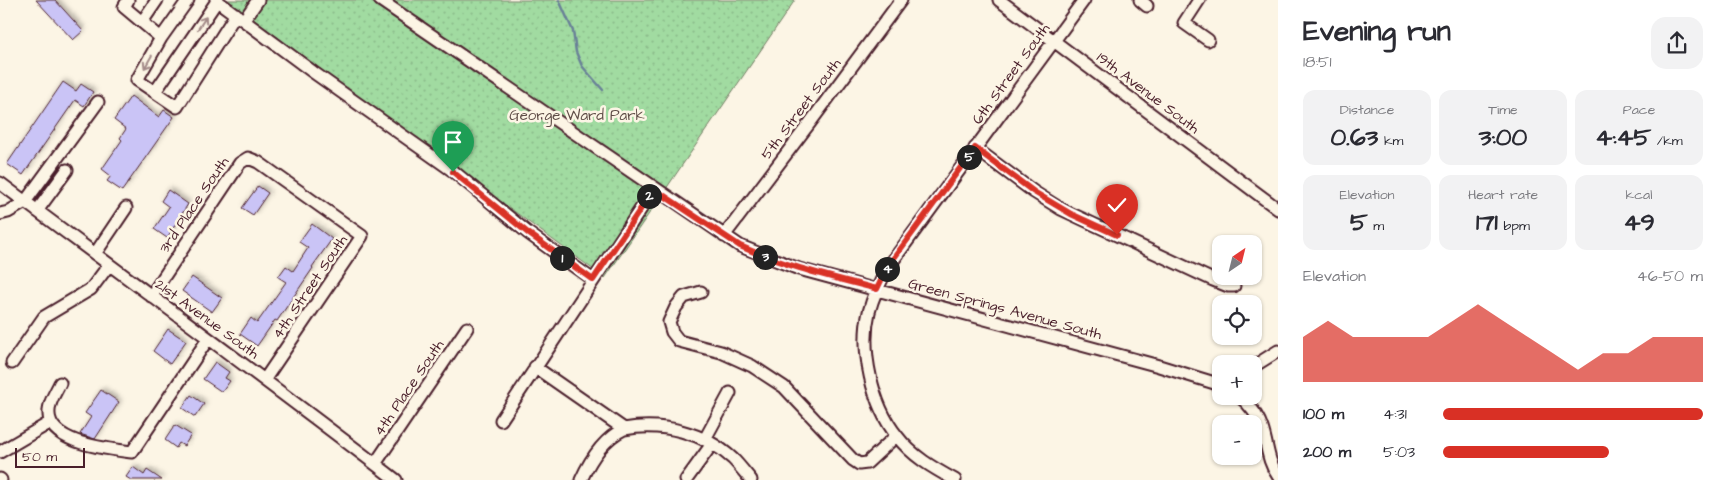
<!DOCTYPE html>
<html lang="en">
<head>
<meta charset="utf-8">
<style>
  body { margin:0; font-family:"Architects Daughter",sans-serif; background:#f2f2f3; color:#2b2b33; height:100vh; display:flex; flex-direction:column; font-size:19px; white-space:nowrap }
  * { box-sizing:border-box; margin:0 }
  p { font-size:16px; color:#7c7c81 }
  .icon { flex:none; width:28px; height:28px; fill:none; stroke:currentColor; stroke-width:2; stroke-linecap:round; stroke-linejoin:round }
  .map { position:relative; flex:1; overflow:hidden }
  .drawer { display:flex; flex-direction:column; background:#fff; width:450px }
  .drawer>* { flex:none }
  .needle { width:32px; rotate:35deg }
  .fabs { position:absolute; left:1212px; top:235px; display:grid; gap:10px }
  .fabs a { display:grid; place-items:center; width:50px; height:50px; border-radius:10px; background:#fff; box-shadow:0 1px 4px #0004; font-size:25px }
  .scale { position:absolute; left:15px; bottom:12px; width:70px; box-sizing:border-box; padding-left:5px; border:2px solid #4a1f2b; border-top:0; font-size:14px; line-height:18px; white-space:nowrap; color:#4a1f2b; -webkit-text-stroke:4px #fcf5e5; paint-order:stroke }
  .pin { position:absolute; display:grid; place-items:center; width:42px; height:42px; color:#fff; margin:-51px -21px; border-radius:50% 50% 50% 0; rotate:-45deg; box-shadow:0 0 5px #0007 }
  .pin .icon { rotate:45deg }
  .km { position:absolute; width:25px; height:25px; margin:-12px; border-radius:50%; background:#222; color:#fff; font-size:14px; line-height:25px; text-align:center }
  .round { display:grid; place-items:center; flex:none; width:52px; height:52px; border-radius:15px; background:#f2f2f3 }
  .head { display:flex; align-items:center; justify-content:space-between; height:85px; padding:0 25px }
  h1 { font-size:28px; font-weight:800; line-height:38px }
  .stats { display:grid; grid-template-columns:repeat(3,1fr); gap:8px; height:85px; padding:5px 25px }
  .stats div { display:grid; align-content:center; border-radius:12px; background:#f2f2f3; text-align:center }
  .stats b { font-size:25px; font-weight:800 }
  .stats small { font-size:14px; font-weight:400 }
  .stats p { font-size:14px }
  .chart { height:140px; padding:10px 25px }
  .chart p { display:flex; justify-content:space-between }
  .chart svg { width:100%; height:90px; margin-top:5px; fill:#d93025; opacity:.7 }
  ul { padding:0 25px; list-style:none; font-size:16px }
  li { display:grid; grid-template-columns:80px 60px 1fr; align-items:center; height:38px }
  li i { height:12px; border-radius:6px; background:#d93025 }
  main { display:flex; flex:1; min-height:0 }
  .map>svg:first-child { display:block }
  .park { fill:url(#park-dots); stroke:#767d66 }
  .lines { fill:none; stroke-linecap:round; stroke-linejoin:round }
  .stream { stroke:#698197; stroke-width:2.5 }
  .building { fill:#cac4f6; stroke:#4a1f2b; filter:url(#shadow) }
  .minor-casing { stroke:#4a1f2b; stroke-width:15 }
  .minor { stroke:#fcf5e5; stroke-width:11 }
  .oneway { stroke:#a38a88 }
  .route-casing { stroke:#fff; stroke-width:10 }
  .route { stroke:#d93025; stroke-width:6 }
  .labels { text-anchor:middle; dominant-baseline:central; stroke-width:5; stroke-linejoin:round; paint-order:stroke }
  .street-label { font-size:15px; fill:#4a1f2b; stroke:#fcf5e5 }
  .park-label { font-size:15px; fill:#604e48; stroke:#fcf5e5 }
</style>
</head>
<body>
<main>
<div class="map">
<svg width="1278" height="480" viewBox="0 0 1278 480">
  <defs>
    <pattern id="park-dots" width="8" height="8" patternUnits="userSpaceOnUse" patternTransform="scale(1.25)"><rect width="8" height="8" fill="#a1dba1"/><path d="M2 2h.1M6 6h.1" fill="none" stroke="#8cbc8b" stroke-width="1.8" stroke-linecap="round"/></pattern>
    <filter id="shadow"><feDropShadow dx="2.5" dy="-2.5" stdDeviation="2.5" flood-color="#0004"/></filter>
  </defs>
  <rect width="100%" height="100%" fill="#fcf5e5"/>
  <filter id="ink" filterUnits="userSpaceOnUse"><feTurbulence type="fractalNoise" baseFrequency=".02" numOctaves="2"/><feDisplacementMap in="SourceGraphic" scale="10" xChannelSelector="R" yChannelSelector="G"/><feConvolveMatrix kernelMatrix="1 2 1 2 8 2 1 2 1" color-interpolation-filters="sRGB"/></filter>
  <g filter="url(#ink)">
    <!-- park -->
    <path class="park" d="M226 0H795L605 278Z"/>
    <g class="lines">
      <!-- stream -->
      <path class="stream" d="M559 0 573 31 576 52 582 66 603 90"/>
    </g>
    <!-- building -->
    <path class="building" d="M36 0H55L83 31 73 40Z
      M63 82 76 91 81 84 93 92 84 106 75 100 23 175 7 164Z
      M131 96 159 117 164 110 174 117 122 191 107 181 111 176 102 169 122 140 120 138 126 129 114 120Z
      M258 186 268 193 253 215 242 208Z
      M168 190 188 204 167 238 154 229 169 207 161 201Z
      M312 224 332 239 312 267 313 268 277 321 275 320 257 346 240 334 251 318 257 323 286 282 278 277 286 266 293 271 308 248 299 242Z
      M192 277 222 298 212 312 182 291Z
      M168 329 186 341 170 364 153 351Z
      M215 362 229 372 225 378 230 381 222 392 203 379Z
      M101 390 119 402 95 439 80 434 91 417 85 413Z
      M191 395 204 404 195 417 182 408Z
      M175 425 191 435 184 446 179 443 176 448 165 440Z
      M133 467 144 475 147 470 162 480H131L126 477Z"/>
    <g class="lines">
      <defs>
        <path id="minor" d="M128 0 124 7 161 38 137 80 177 107 236 14
          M216 0 313 72 453 171 528 233 593 280
          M380 0 740 246 799 269 1159 366 1221 385
          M999 0 1278 209
          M1140 0 1147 6
          M1199 0 1184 23 1208 40
          M244 20 258 0
          M142 22 157 0
          M161 38 188 0
          M155 92 217 1
          M975 148 1034 192 1061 209 1213 280 1228 286H1234
          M0 183C132 282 265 379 396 480
          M37 211 67 170
          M0 214 8 212 25 202 98 102
          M724 236 812 120 901 0
          M95 254 126 208
          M701 292 684 297 676 307 669 322 672 332 679 341 721 352 752 366 784 387 853 460 859 464 867 463 896 436
          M151 296 240 163 248 158 258 162 362 236 265 379
          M12 363 44 317 91 289 109 265
          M1254 366 1278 351
          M535 367 624 429C662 422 704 432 733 459 739 465 745 473 751 480
          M60 383C56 392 49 401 49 411 46 444 110 449 132 452L208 339
          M1239 396C1249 404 1258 416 1262 428 1268 446 1267 460 1278 476
          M501 420 654 189
          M705 439 730 393
          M0 452 51 422
          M375 464 467 328
          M0 479 1 480
          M581 480C590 460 603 439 624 429
          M686 480 712 444
          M955 480C933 468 912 456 897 436 872 405 860 350 869 312 873 296 881 280 889 266L1084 0"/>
      </defs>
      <!-- minor casing -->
      <use href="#minor" class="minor-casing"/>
      <!-- minor -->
      <use href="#minor" class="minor"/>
    </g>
    <!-- one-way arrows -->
    <defs><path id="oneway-shaft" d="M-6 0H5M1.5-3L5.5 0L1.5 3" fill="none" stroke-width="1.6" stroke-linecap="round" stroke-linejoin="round" transform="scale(1.25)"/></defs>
    <g class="oneway">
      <use href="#oneway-shaft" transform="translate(202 23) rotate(-56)"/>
      <use href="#oneway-shaft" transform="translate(148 62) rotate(120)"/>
    </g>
  </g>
  <g class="lines" filter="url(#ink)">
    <defs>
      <path id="route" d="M453 172 528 233 593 280 654 189 740 246C784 266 831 277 877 289L888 266 975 148 1034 192 1071 214 1117 235"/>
    </defs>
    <!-- route casing -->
    <use href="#route" class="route-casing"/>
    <!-- route -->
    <use href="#route" class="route"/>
  </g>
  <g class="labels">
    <!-- street labels -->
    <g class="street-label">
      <text transform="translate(1011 74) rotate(-54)">6th Street South</text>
      <text transform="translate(1148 93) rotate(37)">19th Avenue South</text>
      <text transform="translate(801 109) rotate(-53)">5th Street South</text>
      <text transform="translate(194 205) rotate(-56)">3rd Place South</text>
      <text transform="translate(310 287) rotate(-56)">4th Street South</text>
      <text transform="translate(1005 309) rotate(15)">Green Springs Avenue South</text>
      <text transform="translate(207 319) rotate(36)">21st Avenue South</text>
      <text transform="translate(409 388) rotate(-56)">4th Place South</text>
    </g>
    <!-- park labels -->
    <g class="park-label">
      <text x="577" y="115">George Ward Park</text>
    </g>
  </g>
</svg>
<div class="fabs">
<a><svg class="needle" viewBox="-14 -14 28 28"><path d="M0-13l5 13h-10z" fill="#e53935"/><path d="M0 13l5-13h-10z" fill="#7c7c81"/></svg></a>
<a><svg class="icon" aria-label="locate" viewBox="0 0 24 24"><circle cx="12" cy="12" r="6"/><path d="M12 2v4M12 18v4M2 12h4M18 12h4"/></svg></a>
<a>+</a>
<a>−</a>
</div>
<div class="scale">50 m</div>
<div class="pin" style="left:453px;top:172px;background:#1e9e55"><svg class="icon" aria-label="arrive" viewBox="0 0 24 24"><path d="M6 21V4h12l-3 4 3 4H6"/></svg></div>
<div class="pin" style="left:1117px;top:235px;background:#d93025"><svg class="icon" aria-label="check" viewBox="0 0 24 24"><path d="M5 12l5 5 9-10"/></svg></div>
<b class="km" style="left:562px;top:258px">1</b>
<b class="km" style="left:649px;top:196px">2</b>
<b class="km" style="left:765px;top:257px">3</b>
<b class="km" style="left:887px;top:269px">4</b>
<b class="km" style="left:969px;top:157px">5</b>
</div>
<section class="drawer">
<div class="head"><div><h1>Evening run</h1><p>18:51</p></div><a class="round"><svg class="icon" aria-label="share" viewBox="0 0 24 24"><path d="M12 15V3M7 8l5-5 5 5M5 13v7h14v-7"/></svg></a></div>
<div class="stats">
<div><p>Distance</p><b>0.63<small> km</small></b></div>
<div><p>Time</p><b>3:00</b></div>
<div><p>Pace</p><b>4:45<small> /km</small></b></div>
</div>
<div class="stats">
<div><p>Elevation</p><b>5<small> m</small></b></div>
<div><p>Heart rate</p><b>171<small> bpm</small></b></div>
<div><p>kcal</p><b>49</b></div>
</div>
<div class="chart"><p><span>Elevation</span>46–50 m</p>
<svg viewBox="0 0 160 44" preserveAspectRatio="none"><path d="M0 44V22L10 14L20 22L30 22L40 22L50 22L60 14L70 6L80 14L90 22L100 30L110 38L120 30L130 30L140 22L150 22L160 22V44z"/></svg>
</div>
<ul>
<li><b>100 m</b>4:31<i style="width:100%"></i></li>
<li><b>200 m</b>5:03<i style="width:64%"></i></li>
</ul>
</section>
</main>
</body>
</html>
